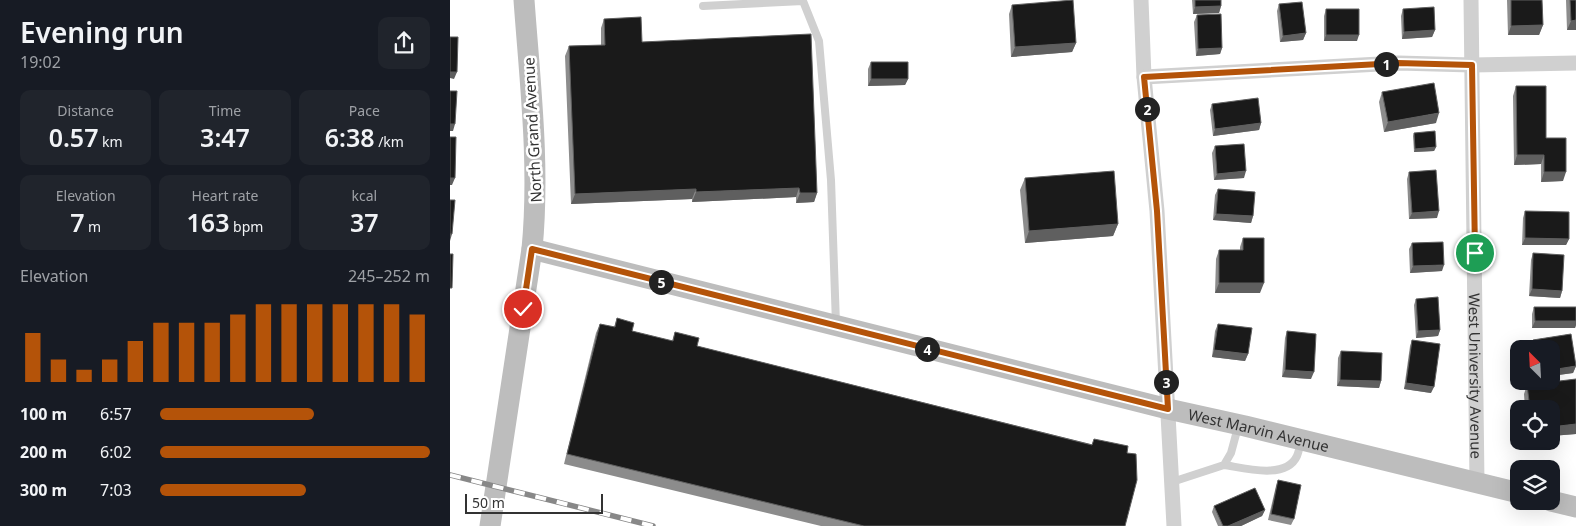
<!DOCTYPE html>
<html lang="en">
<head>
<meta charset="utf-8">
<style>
  body { margin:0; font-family:"Noto Sans",sans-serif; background:#20242c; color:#f1f3f6; height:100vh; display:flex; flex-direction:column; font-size:19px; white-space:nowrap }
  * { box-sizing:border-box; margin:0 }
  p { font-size:16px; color:#9ea1a6 }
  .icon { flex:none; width:28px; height:28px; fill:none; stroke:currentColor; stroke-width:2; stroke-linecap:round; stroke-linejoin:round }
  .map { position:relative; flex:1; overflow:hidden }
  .side { display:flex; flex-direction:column; background:#171b24; width:450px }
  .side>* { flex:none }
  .needle { width:32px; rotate:336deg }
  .buttons { position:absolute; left:1060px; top:340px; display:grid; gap:10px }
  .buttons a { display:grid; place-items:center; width:50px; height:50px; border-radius:10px; background:#171b24; box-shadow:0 5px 20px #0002; font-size:25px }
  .scale { position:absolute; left:15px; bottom:12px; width:138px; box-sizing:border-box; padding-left:5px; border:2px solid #333; border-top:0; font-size:14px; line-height:18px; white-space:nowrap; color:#333; -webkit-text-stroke:4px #fff; paint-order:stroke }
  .pin { position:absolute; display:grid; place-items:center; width:42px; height:42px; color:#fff; margin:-21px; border:2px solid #fff; border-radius:50%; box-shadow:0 1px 5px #0007 }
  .km { position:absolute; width:25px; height:25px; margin:-12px; border-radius:50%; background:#222; color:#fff; font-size:14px; line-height:25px; text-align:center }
  .round { display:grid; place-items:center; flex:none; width:52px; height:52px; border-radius:10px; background:#20242c }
  .headline { display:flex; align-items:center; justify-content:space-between; height:85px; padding:0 20px }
  h1 { font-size:28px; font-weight:600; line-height:38px }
  .figures { display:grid; grid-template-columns:repeat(3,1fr); gap:8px; height:85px; padding:5px 20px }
  .figures div { display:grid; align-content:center; border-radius:10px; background:#20242c; text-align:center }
  .figures b { font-size:25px; font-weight:600 }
  .figures small { font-size:14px; font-weight:400 }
  .figures p { font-size:14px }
  .chart { height:140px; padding:10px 20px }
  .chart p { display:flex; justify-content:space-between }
  .chart svg { width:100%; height:90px; margin-top:5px; stroke:#b45309; stroke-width:6 }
  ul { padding:0 20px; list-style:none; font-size:16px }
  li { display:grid; grid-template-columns:80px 60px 1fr; align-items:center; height:38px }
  li i { height:12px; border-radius:6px; background:#b45309 }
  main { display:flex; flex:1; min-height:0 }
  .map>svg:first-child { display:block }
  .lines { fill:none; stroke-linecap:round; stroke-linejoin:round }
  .lane { stroke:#d0d0d0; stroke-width:8 }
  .street { stroke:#d0d0d0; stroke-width:15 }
  .secondary { stroke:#bdbdbd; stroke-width:21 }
  .rail-casing { stroke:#888; stroke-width:5.5 }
  .rail { stroke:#fff; stroke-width:4; stroke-dasharray:11; stroke-linecap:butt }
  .wall { fill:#8c8c8c }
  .shaded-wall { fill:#5f5f5f }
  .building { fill:#1a1a1a; stroke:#5f5f5f }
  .route-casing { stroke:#fff; stroke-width:10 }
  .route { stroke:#b45309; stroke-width:6 }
  .labels { text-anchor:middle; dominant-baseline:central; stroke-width:5; stroke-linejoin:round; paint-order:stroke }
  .street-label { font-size:15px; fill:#333; stroke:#fff }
</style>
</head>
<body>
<main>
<section class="side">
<div class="headline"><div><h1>Evening run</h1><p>19:02</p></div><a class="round"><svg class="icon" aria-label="share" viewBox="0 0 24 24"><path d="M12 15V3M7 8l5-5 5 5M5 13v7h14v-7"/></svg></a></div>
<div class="figures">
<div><p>Distance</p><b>0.57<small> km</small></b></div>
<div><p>Time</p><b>3:47</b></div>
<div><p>Pace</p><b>6:38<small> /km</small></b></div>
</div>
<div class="figures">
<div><p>Elevation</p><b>7<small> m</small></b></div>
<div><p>Heart rate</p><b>163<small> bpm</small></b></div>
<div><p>kcal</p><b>37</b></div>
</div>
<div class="chart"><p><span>Elevation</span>245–252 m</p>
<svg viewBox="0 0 160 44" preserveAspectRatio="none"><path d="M5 44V20M15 44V33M25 44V38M35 44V33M45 44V24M55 44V15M65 44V15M75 44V15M85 44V11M95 44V6M105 44V6M115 44V6M125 44V6M135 44V6M145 44V6M155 44V11"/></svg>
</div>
<ul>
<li><b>100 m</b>6:57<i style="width:57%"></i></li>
<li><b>200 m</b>6:02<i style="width:100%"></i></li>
<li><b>300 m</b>7:03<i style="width:54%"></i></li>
</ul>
</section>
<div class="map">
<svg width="1126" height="526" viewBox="0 0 1126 526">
  <rect width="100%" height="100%" fill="#fff"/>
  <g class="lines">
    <!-- lane -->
    <path class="lane" d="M253 6 353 1 369 41 381 180 386 324
      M774 465C794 468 836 480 847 456 849 451 850 445 852 440
      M722 482 774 465 781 453 788 427"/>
    <!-- street -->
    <g class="street">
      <path d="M691 0 694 77 707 211 724 526"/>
      <path id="s1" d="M1021 0 1027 483"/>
      <path d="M694 77 948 63 1022 65 1126 63"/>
    </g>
    <!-- secondary -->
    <g class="secondary">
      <path id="s2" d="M82 249 718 409 795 426 1069 493"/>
      <path d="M1101 501 1126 507"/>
      <path d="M40 526 82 249C90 166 80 83 74 0"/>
    </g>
    <defs>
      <path id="rail" d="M0 475 203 526"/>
    </defs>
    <!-- rail casing -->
    <use href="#rail" class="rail-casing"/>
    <!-- rail -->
    <use href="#rail" class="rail"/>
  </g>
  <!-- wall -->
  <path class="wall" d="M742 0H771V6L769 13 743 14Z
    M1057 0H1092L1093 25 1089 35H1058Z
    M1116 0H1126V30H1117Z
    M829 4 856 33 853 40 830 42 827 11Z
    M562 5 626 43 622 52 561 57 559 14Z
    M876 9 907 41H874V16Z
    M953 9 985 30 982 37 952 39 951 16Z
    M747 15 772 48 770 54 746 56 744 22Z
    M154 19 192 42 367 193 364 202 346 203V197L242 202V199L121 204 115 56 119 46 151 45V28Z
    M421 62 458 79 455 85 418 86V69Z
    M1066 86 1096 138 1113 181 1091 182V164L1064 165 1063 96Z
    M932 92 986 123 934 132 929 102Z
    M762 104 811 123 809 130 763 136 760 110Z
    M964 133 986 147 984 151 964 152 963 136Z
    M765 146 794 178 764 180 762 153Z
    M959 172 987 218 959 219 957 179Z
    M575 178 668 224 663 236 575 243 570 190Z
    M768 189 803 216 801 223 763 220 765 195Z
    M1075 211 1119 239 1116 245H1072L1073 218Z
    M793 238 810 293H765L766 259 769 250H790V247Z
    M962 243 992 271 960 273 959 249Z
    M1083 253 1112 291 1110 298 1079 296 1081 260Z
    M966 299 990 330 988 336 966 338 964 305Z
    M1084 307H1126V325L1125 328H1082V314Z
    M167 318 182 331 222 341 225 332 247 346 677 453 675 526H371L114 464 146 333 150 324 164 327Z
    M768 324 798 354 795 361 762 357 765 331Z
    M837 331 861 379 832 377 835 338Z
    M1121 334 1126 366 1123 373 1101 376V349H1081L1080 346 1083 340Z
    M962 340 981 393 954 389 960 346Z
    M891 351 931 381 929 388 887 386 888 358Z
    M1126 379V434L1101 436V409H1075L1074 394 1077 385Z
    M828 480 844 519 841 525 818 520 826 486Z
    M764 506 815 510 812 516 791 526H768L762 512Z"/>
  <!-- shaded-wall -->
  <path class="shaded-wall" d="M771 6 769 13 743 14 745 7Z
    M1126 20V30H1117L1121 21Z
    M1093 25 1089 35H1058L1061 26Z
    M985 30 982 37 952 39 954 32Z
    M856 33 853 40 830 42 833 36Z
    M876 35H909L907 41H874Z
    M626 43 622 52 561 57 565 47Z
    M772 48 770 54 746 56 748 49Z
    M0 72H7L4 79 0 78Z
    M421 79H458L455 85 418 86Z
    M989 113 986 123 934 132 938 122Z
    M811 123 809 130 763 136 765 129Z
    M0 124H5L3 131H0Z
    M986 147 984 151 964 152 965 149Z
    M1067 155H1094L1091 164 1064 165Z
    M796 171 794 178 764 180 767 174Z
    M1094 172H1116L1113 181 1091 182Z
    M0 178H5L2 185H0Z
    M349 188 346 197 242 202 246 192Z
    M246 189 242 199 121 204 125 194Z
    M350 193H367L364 202 346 203Z
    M989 211 987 218 959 219 962 213Z
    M766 214 803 216 801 223 763 220Z
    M668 224 663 236 575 243 579 231Z
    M0 234H2L0 241Z
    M1075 238 1119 239 1116 245H1072Z
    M994 265 992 271 960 273 963 266Z
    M769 283H814L810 293H765Z
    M1082 289 1112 291 1110 298 1079 296Z
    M1085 321H1126V325L1125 328H1082Z
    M990 330 988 336 966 338 968 331Z
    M764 350 798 354 795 361 762 357Z
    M1126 366 1123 373 1101 376V370Z
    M835 370 864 372 861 379 832 377Z
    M890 380 931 381 929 388 887 386Z
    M956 383 984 387 981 393 954 389Z
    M1126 424V434L1101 436V427Z
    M815 510 812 516 791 526H778Z"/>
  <!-- building -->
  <path class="building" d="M623 0 626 43 565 47 562 5Z
    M745 0H771V6L745 7Z
    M1061 0H1092L1093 25 1061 26Z
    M1120 0H1126V20L1121 21Z
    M852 2 856 33 833 36 829 4Z
    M984 7 985 30 954 32 953 9Z
    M876 9H909V35H876Z
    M771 14 772 48 748 49 747 15Z
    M191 17 192 42 361 34 367 193H350L349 188 246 192V189L125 194 119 46 155 45 154 19Z
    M0 37H8L7 72H0Z
    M421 62H458V79H421Z
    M984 83 989 113 938 122 932 92Z
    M1066 86H1096V138H1116V172H1094V155H1067Z
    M0 91H7L5 124H0Z
    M808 98 811 123 765 129 762 104Z
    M985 131 986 147 965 149 964 133Z
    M0 137H6L5 178H0Z
    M794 144 796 171 767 174 765 146Z
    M986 170 989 211 962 213 959 172Z
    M664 171 668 224 579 231 575 178Z
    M768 189 805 192 803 216 766 214Z
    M0 200H5L2 234H0Z
    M1075 211 1119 212V239L1075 238Z
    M793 238H814V283H769V250H793Z
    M993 242 994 265 963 266 962 243Z
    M1083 253 1114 255 1112 291 1082 289Z
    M0 254H3L2 288H0Z
    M988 297 990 330 968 331 966 299Z
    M1084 307H1126V321H1085Z
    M167 318 184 323 182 331 223 341 225 332 249 338 247 346 642 445 644 439 678 446 677 453 686 454 687 480 675 526H414L117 454 150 324 165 327Z
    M768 324 802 328 798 354 764 350Z
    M837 331 866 334 864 372 835 370Z
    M1121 334 1126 366 1101 370V349H1084L1083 340Z
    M962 340 990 344 984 387 956 383Z
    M891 351 932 353 931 381 890 380Z
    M1126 379V424L1101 427V409H1080L1077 385Z
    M828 480 851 485 844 519 821 514Z
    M805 488 815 510 778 526H773L764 506Z"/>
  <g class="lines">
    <defs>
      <path id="route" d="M73 309 82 249 718 409 707 211 694 77 948 63 1022 65 1025 253"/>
    </defs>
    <!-- route casing -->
    <use href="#route" class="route-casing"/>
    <!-- route -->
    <use href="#route" class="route"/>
  </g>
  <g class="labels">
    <!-- street labels -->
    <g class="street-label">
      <text transform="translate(82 130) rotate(-93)">North Grand Avenue</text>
      <text stroke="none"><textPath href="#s1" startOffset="376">West University Avenue</textPath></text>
      <text stroke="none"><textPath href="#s2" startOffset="749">West Marvin Avenue</textPath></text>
    </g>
  </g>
</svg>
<div class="buttons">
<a><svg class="needle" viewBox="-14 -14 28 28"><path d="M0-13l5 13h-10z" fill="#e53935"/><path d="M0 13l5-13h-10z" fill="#9ea1a6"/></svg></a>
<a><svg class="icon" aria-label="locate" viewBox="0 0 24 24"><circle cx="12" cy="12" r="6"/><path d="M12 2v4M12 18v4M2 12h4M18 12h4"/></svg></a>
<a><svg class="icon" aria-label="layers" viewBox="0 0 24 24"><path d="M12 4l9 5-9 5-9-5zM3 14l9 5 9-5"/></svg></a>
</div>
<div class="scale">50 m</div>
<div class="pin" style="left:1025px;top:253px;background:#1e9e55"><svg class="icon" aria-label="arrive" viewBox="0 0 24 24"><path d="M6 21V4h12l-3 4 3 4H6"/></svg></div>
<div class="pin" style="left:73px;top:309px;background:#d93025"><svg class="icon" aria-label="check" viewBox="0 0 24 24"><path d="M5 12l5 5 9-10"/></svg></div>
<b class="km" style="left:936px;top:64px">1</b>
<b class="km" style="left:697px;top:109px">2</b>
<b class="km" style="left:716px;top:382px">3</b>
<b class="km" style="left:477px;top:349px">4</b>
<b class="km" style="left:211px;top:282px">5</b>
</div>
</main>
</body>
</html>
